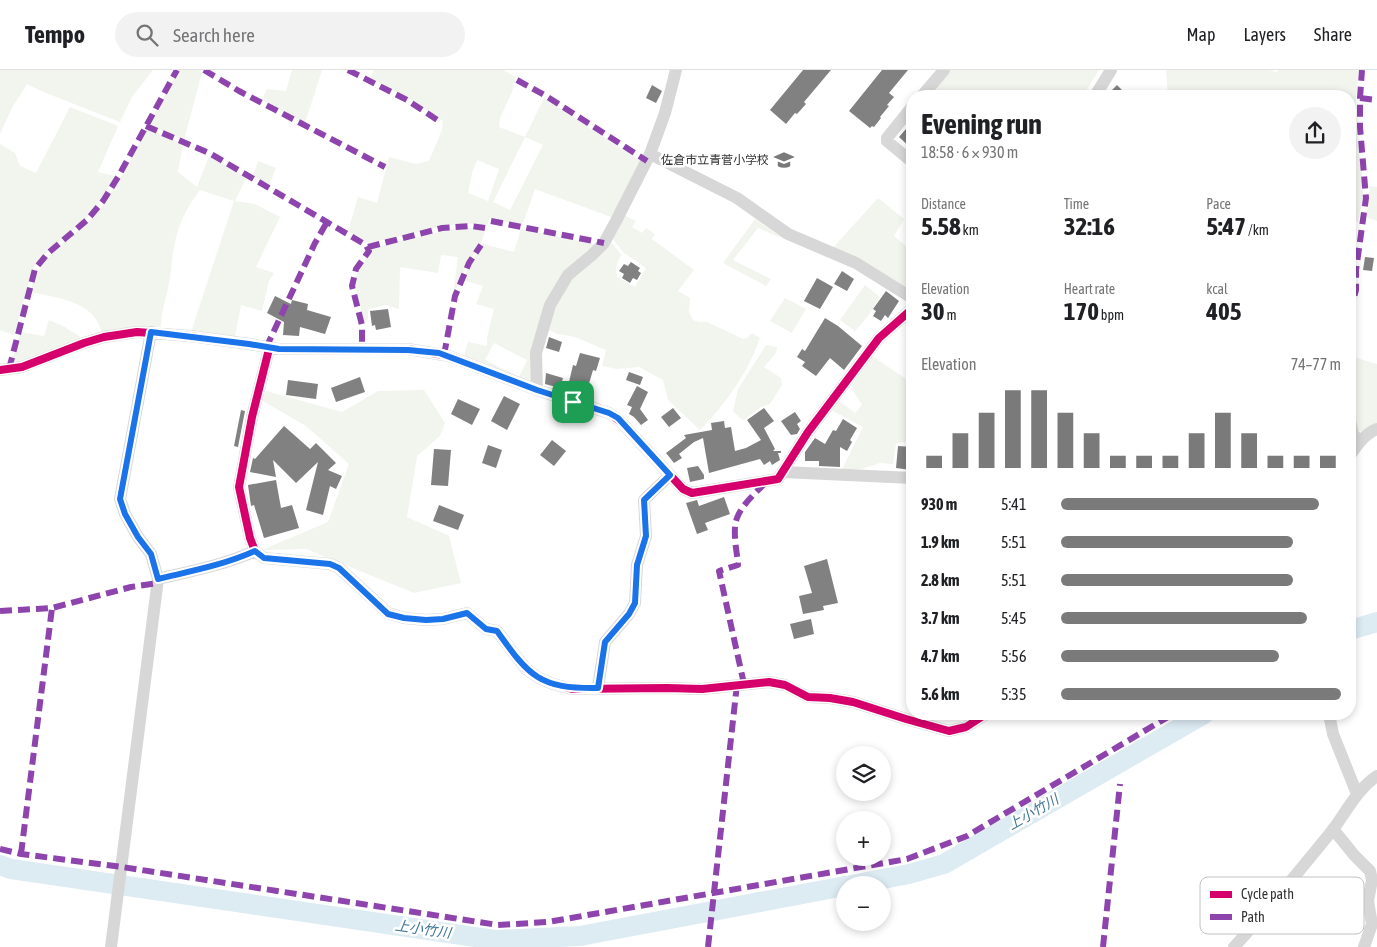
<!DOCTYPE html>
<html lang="en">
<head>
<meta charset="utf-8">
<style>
  body { margin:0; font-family:"Asap Condensed","Noto Sans JP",sans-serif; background:#f2f2f2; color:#202124; height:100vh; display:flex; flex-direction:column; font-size:19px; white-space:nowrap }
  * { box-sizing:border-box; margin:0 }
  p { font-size:16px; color:#757577 }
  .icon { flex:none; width:28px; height:28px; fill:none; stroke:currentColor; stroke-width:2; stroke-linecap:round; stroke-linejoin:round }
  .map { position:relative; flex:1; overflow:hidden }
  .drawer { position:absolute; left:906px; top:20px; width:450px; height:630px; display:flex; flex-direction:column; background:#fff; border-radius:20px; box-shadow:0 2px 8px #0003 }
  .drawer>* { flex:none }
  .buttons { position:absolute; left:836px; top:676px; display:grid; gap:10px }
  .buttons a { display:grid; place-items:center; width:55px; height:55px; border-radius:50%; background:#fff; box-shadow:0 2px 8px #0003; font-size:25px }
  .pin { position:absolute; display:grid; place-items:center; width:42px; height:42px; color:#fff; margin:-21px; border-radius:10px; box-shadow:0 2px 8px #0006 }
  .round { display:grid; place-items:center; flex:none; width:52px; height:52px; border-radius:26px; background:#f2f2f2 }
  .overview { display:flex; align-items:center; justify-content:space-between; height:85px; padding:0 15px }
  h1 { font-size:28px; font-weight:700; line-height:38px }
  .figures { display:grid; grid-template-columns:repeat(3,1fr); gap:8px; height:85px; padding:5px 15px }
  .figures div { display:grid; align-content:center }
  .figures b { font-size:25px; font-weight:700 }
  .figures small { font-size:14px; font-weight:400 }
  .figures p { font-size:14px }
  .chart { height:140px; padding:10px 15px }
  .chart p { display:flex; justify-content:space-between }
  .chart svg { width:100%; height:90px; margin-top:5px; stroke:#7a7a7a; stroke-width:6 }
  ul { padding:0 15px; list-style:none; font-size:16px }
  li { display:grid; grid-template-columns:80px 60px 1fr; align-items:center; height:38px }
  li i { height:12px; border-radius:6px; background:#7a7a7a }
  header { display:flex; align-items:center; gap:30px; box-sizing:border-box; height:70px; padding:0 25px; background:#fff; border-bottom:1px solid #e0e0e0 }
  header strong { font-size:24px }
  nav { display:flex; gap:28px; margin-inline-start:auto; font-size:18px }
  .search { width:350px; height:45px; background:#f2f2f2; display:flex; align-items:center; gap:12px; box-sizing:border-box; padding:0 18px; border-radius:28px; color:#757577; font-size:19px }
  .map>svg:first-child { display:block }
  .green { fill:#f1f5ed; fill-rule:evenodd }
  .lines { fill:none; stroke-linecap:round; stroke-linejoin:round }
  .river { stroke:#ddebf3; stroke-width:20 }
  .building { fill:#818181 }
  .minor { stroke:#d7d7d7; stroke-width:12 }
  .quiet { stroke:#8e44ad; stroke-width:6; stroke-dasharray:12 6; stroke-linecap:butt }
  .cycleway-casing { stroke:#fff; stroke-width:11 }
  .cycleway { stroke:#d6006c; stroke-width:8 }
  .route-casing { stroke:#fff; stroke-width:10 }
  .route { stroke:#1a73e8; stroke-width:6 }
  .labels { text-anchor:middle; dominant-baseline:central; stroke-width:5; stroke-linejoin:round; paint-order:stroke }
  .poi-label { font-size:12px; fill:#333; stroke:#fff; text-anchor:end }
  .water-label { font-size:14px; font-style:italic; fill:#3f7597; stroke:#fff }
  .key { fill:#fff; stroke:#c2c2c2; stroke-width:1 }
  .key-label { font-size:14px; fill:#333 }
</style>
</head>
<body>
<header>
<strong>Tempo</strong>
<div class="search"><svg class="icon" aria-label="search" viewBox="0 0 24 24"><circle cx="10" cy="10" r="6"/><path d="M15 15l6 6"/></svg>Search here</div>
<nav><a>Map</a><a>Layers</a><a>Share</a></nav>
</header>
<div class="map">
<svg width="1377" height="877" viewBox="0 0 1377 877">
  <rect width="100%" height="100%" fill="#fff"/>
  <!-- green -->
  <path class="green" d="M0 0H153L132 27 120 52 41 21 27 14 12 38 0 64Z
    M179 0H198L202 2 184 70 151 56 149 53Z
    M292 0H322L305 53 262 30 267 19 286 21Z
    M374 0H503L516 7 512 22 500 48 499 57 525 67 544 28 642 92 614 148 535 119 522 156 490 148 487 156 471 154 442 156 421 162 368 173 348 161 358 127 377 133 389 87 416 94 429 91 442 60 443 51 408 28 370 8ZM525 67 543 75 510 140 493 132ZM477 90 499 99 488 131 468 123 472 103Z
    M950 0H1099L1083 26H927Z
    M1166 0H1269L1277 2 1278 0H1359L1356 29V58L1362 106 1363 127 1358 152 1350 149V26H1168Z
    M70 37 118 56 98 102 115 106 101 130 86 149 47 182 33 198 14 265 0 260V74L15 83 20 96 36 103Z
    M148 59 183 74 178 102 197 117 209 86 246 108 235 131 255 134 280 147 256 197 274 203 269 211 262 241 241 235 235 267 191 262 234 131 200 120C177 150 174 171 170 207 168 224 161 240 161 257H134L102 262C100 257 98 252 95 248 83 230 49 226 30 222 42 178 79 168 104 134 120 111 133 85 146 60Z
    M258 91 276 98 269 116 253 105Z
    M1370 116 1377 117V151L1366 147 1369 129Z
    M878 128 904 149 894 166 912 181V224L831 180Z
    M624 145 636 151 632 157 642 163 646 158 655 164 652 169 694 200 678 221 690 228 689 242 693 250 699 252H707L743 269 747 268 752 263 760 268C748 302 726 334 700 360L668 330 663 310 639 297 617 299 602 296 606 280 575 267 558 264 546 259 558 224 609 169 621 185 616 197 617 207 635 217 646 198 624 183 611 167Z
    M755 149 784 169 758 158 733 190 771 209 766 216 723 193Z
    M458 158H471L485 161 481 174 468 193 453 226 458 187 441 185 438 203 400 197 399 239 386 235 368 239V249L364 253 355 215V208L371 180 389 173Z
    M521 159 598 175 560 212 534 313 519 307 527 290 494 273 485 290 513 304 507 303 464 286 468 272 487 276V268L494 239 476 234 483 216 463 210 470 194 483 174 514 182Z
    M865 215 880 227 868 246 855 261 840 250Z
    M785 228 806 239 792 263 770 251Z
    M49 250 63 256 82 268 19 293H12L20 262 44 266Z
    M766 275 777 277 776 283 764 297 781 308 782 315 770 334 761 337 744 350 741 349 733 341 738 319Z
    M872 286 912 313V371L896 373 893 394 880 393 861 399 842 400 863 357 831 340 838 330 855 343 862 335 854 322 852 315Z
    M1350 286 1377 294V354L1357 363 1350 335Z
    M424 320 445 353 440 366 417 386 407 447 449 466 461 513 414 523 306 479 262 480 328 452 349 394 306 356 261 330 266 321 342 342 378 321Z"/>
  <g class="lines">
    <!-- river -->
    <path class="river" d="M1350 560 1377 552
      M0 795 11 799 495 870 580 866 845 816
      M851 815 909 804 944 794 1204 644"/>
  </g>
  <!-- building -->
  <path class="building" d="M803 0H831L804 32 806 34 797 44 795 43 786 54 770 40Z
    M882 0H908L889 23 894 27 887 35 889 36 880 47 881 48 874 57 872 56 870 58 849 41Z
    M652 15 662 21 656 33 646 28Z
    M1117 15 1128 26H1116L1111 21Z
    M912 52V79L899 67Z
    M1365 187 1374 188 1372 201 1363 200Z
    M631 192 640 198 638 201 641 203 637 210 633 208 630 213 622 208 624 204 619 201 624 194 628 196Z
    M842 201 854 209 847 221 834 214Z
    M817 208 833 217 820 239 804 231Z
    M886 221 899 231 888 248 885 245 881 251 873 246 876 241 873 239Z
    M275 226 291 234 292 230 308 234 307 240 331 247 325 264 300 257 299 266 283 265 284 252 267 243Z
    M388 239 391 257 376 260 375 255 372 256 370 241Z
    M825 248 838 256 862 276 844 300 830 288 816 306 802 296 805 292 797 287 802 279 805 281Z
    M549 267 562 272 559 282 546 278Z
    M580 283 600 288 596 301 593 300 588 317 569 312 573 295 576 296Z
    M629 302 643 307 640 315 626 310Z
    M546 303 563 308 560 318 545 314Z
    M360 307 365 322 336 332 331 318Z
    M288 310 318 314 316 329 286 325Z
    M637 316 648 322 640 339 648 350 641 355 634 347 629 344 632 337 627 335Z
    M504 326 520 334 507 360 491 351Z
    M458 329 480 339 472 355 451 344Z
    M673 338 681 348 669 357 661 347Z
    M764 338 774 351 764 358 775 379 773 381H781V383H778L780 390 772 395 770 391 764 395 760 389 709 403 703 368 694 372 679 384 682 388 674 393 666 383 686 368 684 365 712 360 711 353 724 351 725 358 731 357 735 381 746 378 761 370 747 350Z
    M241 340 245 341 238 377 234 376Z
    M795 342 801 351 797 354 800 359 797 364 791 365 781 351Z
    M843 349 857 358 850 370 852 372 847 381 840 377V397L819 396V391H805V382L815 368 825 374 833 360 836 361Z
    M284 356 310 379 316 373 336 393 328 400 342 406 336 419 330 416 323 445 306 440 318 392 296 413 273 390 276 407 250 402 253 388 255 389Z
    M552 370 566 381 554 396 540 385Z
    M488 375 502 380 496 398 482 393Z
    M898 376 912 377 911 400 896 398Z
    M434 379 451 380 448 416 431 415Z
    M698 396 704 405V409L690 412 687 398Z
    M276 410 281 438 292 435 299 458 264 468 254 435 251 436 248 415Z
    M724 427 730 444 705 453 708 460 697 464 686 433 697 430 699 436Z
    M439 435 464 445 458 460 433 451Z
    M827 489 838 533 823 536 824 540 803 544 799 526 812 523 804 496Z
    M811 549 814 564 794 569 790 554Z"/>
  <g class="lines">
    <!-- minor -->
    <path class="minor" d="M922 26 944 0
      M1095 26 1111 0
      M912 37 887 68V71L912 92
      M650 84 737 128 788 164 856 193 912 228
      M269 279 252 347 239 417 250 468 255 481 264 488 330 494 339 498 388 543 404 548 426 550 443 549 467 543 486 559 497 561 526 599 539 608 553 614 572 619 667 618 702 619 769 612 785 615 808 627 830 628 853 632 906 649 949 661 966 657 986 644
      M0 300 22 297 84 273 104 267 137 262 190 266 249 274 279 279H408L449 286 537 320 609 343 621 352 683 419 692 423 778 409 808 362 879 268 912 239
      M537 320 536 283 550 235 568 205 592 185 604 173 616 151 650 84 665 43 676 0
      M1350 351 1353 364 1360 372
      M1350 385C1357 376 1365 363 1377 359
      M783 402 912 408
      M158 509C191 501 224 495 255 481
      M598 618 605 572 629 544 635 533 637 495 646 466 644 430 670 405
      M1329 644 1333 664 1357 724
      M1333 759 1354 785 1370 801 1372 810 1368 831 1372 854 1364 877
      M111 877 158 509 151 484 138 467 125 444 120 429 151 262
      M1234 877C1268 840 1299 801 1331 762 1346 743 1356 720 1377 706"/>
    <!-- quiet -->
    <path class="quiet" d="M204 0 239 21 385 97
      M348 0 407 30 442 53
      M517 10 546 26 647 91
      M1360 28 1377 30
      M146 56 211 84 366 175 369 181 356 199 352 216 362 255V278
      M491 151 604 173
      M368 177 442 158 471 156 485 158
      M1350 243 1356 220V200L1366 128 1360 57V28L1362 0
      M266 278 315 173 327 152
      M444 285 455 226 469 193 481 175
      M9 299 35 199 48 183 87 150 103 131 118 107 177 0
      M0 541 52 538 131 517 158 513
      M744 614 719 501 738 495C737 481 732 461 737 448 742 434 757 422 767 411
      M0 779 21 784 122 797 498 855 548 852 907 789 967 766 1173 644
      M21 784 52 538
      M708 877 737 614
      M1103 877 1120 714"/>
    <defs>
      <path id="cycleway" d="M269 279 252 347 239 417 250 468 255 481 264 488 330 494 339 498 388 543 404 548 426 550 443 549 467 543 486 559 497 561 526 599 539 608 553 614 572 619 667 618 702 619 769 612 785 615 808 627 830 628 853 632 906 649 949 661 966 657 986 644
        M0 300 22 297 84 273 104 267 137 262 190 266 249 274 279 279H408L449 286 537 320 609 343 621 352 683 419 692 423 778 409 808 362 879 268 912 239"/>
    </defs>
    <!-- cycleway casing -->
    <use href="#cycleway" class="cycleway-casing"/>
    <!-- cycleway -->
    <use href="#cycleway" class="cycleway"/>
  </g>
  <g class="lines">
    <defs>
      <path id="route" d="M151 262 249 274 279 279 408 280 439 283 537 320 609 343 618 348 670 405 644 430 646 466 637 495 635 533 629 544 605 572 598 618C539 619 529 606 497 561L486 559 467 543 443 549 426 550 404 548 388 544 339 498 330 494 264 488 255 481C224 495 191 501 158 509L151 484 138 467 125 444 120 429Z"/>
    </defs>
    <!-- route casing -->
    <use href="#route" class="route-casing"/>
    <!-- route -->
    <use href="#route" class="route"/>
  </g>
  <!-- icons -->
  <defs>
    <symbol id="school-bare" viewBox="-9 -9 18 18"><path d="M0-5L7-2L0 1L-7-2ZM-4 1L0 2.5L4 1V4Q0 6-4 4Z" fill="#7a7a7a" stroke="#fff" stroke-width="2.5" paint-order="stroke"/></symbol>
  </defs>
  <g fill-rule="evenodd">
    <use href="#school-bare" x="770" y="76" width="28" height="28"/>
  </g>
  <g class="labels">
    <!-- poi labels -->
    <g class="poi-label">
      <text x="769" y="90">佐倉市立青菅小学校</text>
    </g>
    <!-- water labels -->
    <g class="water-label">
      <text transform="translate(1033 742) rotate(-30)">上小竹川</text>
      <text transform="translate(423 859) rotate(8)">上小竹川</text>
    </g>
  </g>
  <!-- legend -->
  <rect x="1200" y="807" width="164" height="57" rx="8" class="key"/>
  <rect x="1210" y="821" width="22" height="7" fill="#d6006c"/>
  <rect x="1210" y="844" width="22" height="6" fill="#8e44ad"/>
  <g class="key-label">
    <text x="1241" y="829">Cycle path</text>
    <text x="1241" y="852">Path</text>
  </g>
</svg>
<div class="buttons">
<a><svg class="icon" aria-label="layers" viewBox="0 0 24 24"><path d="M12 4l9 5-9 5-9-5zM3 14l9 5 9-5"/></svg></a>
<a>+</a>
<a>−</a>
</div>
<div class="pin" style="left:573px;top:332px;background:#1e9e55"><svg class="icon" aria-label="arrive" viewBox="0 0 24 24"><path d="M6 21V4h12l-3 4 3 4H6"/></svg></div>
<section class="drawer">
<div class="overview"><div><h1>Evening run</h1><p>18:58 · 6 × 930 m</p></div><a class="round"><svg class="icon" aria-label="share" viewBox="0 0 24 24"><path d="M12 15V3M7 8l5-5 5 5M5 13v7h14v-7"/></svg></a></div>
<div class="figures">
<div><p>Distance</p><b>5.58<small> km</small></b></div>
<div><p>Time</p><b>32:16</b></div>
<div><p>Pace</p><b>5:47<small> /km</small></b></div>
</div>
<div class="figures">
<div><p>Elevation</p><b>30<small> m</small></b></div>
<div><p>Heart rate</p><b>170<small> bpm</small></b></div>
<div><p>kcal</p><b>405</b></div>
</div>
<div class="chart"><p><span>Elevation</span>74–77 m</p>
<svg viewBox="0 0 160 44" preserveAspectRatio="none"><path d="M5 44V38M15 44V27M25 44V17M35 44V6M45 44V6M55 44V17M65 44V27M75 44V38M85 44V38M95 44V38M105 44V27M115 44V17M125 44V27M135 44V38M145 44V38M155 44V38"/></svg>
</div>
<ul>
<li><b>930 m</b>5:41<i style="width:92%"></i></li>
<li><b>1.9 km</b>5:51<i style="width:83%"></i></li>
<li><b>2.8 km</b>5:51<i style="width:83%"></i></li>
<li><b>3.7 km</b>5:45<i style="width:88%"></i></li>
<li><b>4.7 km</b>5:56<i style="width:78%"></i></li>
<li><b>5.6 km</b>5:35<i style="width:100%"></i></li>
</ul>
</section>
</div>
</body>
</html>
